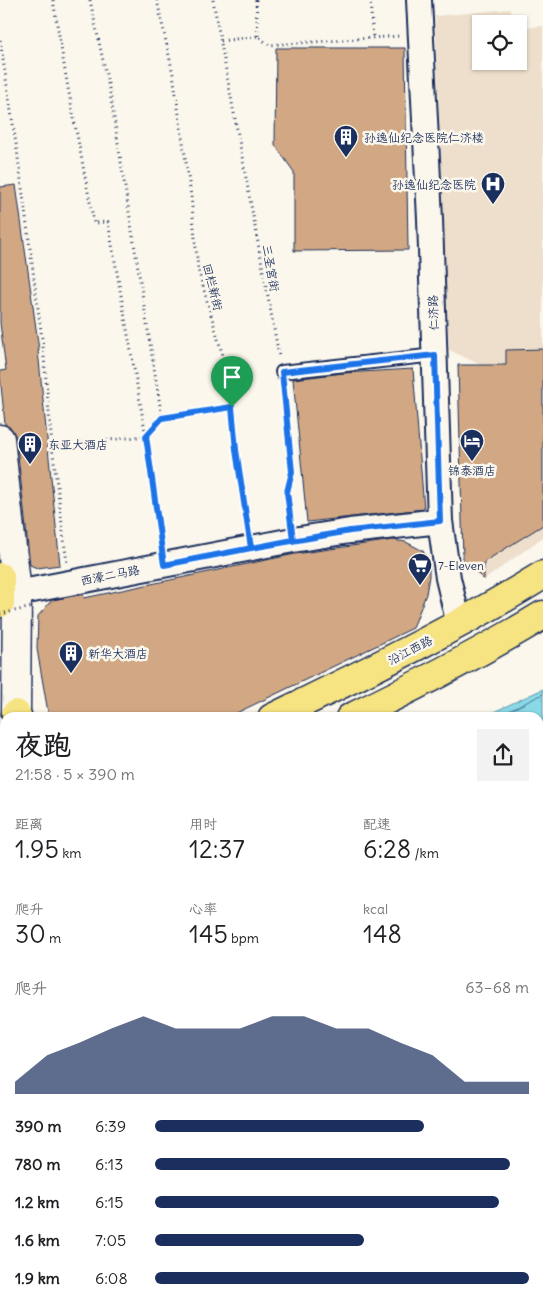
<!DOCTYPE html>
<html lang="zh">
<head>
<meta charset="utf-8">
<style>
  body { margin:0; font-family:Delius,"LXGW WenKai TC",sans-serif; background:#f2f2f2; color:#202124; height:100vh; display:flex; flex-direction:column; font-size:19px; white-space:nowrap }
  * { box-sizing:border-box; margin:0 }
  p { font-size:16px; color:#757577 }
  .icon { flex:none; width:28px; height:28px; fill:none; stroke:currentColor; stroke-width:2; stroke-linecap:round; stroke-linejoin:round }
  .map { position:relative; flex:1; overflow:hidden }
  .sheet { position:absolute; left:0px; top:712px; width:544px; height:594px; display:flex; flex-direction:column; background:#fff; border-radius:15px 15px 0 0; box-shadow:0 1px 4px #0004 }
  .sheet>* { flex:none }
  .buttons { position:absolute; left:472px; top:15px; display:grid; gap:10px }
  .buttons a { display:grid; place-items:center; width:55px; height:55px; border-radius:0px; background:#fff; box-shadow:0 1px 4px #0004; font-size:25px }
  .pin { position:absolute; display:grid; place-items:center; width:42px; height:42px; color:#fff; margin:-51px -21px; border-radius:50% 50% 50% 0; rotate:-45deg; box-shadow:0 0 5px #0007 }
  .pin .icon { rotate:45deg }
  .round { display:grid; place-items:center; flex:none; width:52px; height:52px; border-radius:0px; background:#f2f2f2 }
  .overview { display:flex; align-items:center; justify-content:space-between; height:85px; padding:0 15px }
  h1 { font-size:28px; font-weight:600; line-height:38px }
  .figures { display:grid; grid-template-columns:repeat(3,1fr); gap:8px; height:85px; padding:5px 15px }
  .figures div { display:grid; align-content:center }
  .figures b { font-size:25px; font-weight:600 }
  .figures small { font-size:14px; font-weight:400 }
  .figures p { font-size:14px }
  .chart { height:140px; padding:10px 15px }
  .chart p { display:flex; justify-content:space-between }
  .chart svg { width:100%; height:90px; margin-top:5px; fill:#1b2f5e; opacity:.7 }
  ul { padding:0 15px; list-style:none; font-size:16px }
  li { display:grid; grid-template-columns:80px 60px 1fr; align-items:center; height:38px }
  li i { height:12px; border-radius:6px; background:#1b2f5e }
  .map>svg:first-child { display:block }
  .built { fill:#eedfcc }
  .water { fill:#8ad9e7; stroke:#5e95b0 }
  .lines { fill:none; stroke-linecap:round; stroke-linejoin:round }
  .shore { stroke:#477395; stroke-width:1 }
  .building { fill:#d1a883; stroke:#1b2f5e }
  .lane-casing { stroke:#1b2f5e; stroke-width:16 }
  .street-casing { stroke:#1b2f5e; stroke-width:28 }
  .secondary-casing { stroke:#1b2f5e; stroke-width:31 }
  .primary-casing { stroke:#1b2f5e; stroke-width:31 }
  .path { stroke:#1b2f5e; stroke-width:3; stroke-dasharray:1 4; stroke-linecap:butt }
  .lane { stroke:#fbf7ec; stroke-width:12 }
  .street { stroke:#fbf7ec; stroke-width:24 }
  .secondary { stroke:#fbf7ec; stroke-width:28 }
  .primary { stroke:#f6e381; stroke-width:28 }
  .path-bridge { stroke:#1b2f5e; stroke-width:3; stroke-dasharray:1 4; stroke-linecap:butt }
  .route-casing { stroke:#fff; stroke-width:10 }
  .route { stroke:#1a73e8; stroke-width:6 }
  .labels { text-anchor:middle; dominant-baseline:central; stroke-width:5; stroke-linejoin:round; paint-order:stroke }
  .poi-label { font-size:12px; fill:#1b2f5e; stroke:#fbf7ec; text-anchor:start }
  .street-label { font-size:12px; fill:#1b2f5e; stroke:#fbf7ec }
</style>
</head>
<body>
<div class="map">
<svg width="543" height="1306" viewBox="0 0 543 1306">
  <rect width="100%" height="100%" fill="#fbf7ec"/>
  <filter id="ink" filterUnits="userSpaceOnUse"><feTurbulence type="fractalNoise" baseFrequency=".02" numOctaves="2"/><feDisplacementMap in="SourceGraphic" scale="10" xChannelSelector="R" yChannelSelector="G"/><feConvolveMatrix kernelMatrix="1 2 1 2 8 2 1 2 1" color-interpolation-filters="sRGB"/></filter>
  <g filter="url(#ink)">
    <!-- built -->
    <path class="built" d="M510 9 514 24H481V61H519V28L543 26V537L484 580 483 366 449 350 435 16Z"/>
    <!-- water -->
    <path class="water" d="M543 689V1237L539 1239V718L483 717Z
      M5 926V1301H397L386 1306H0V928Z"/>
    <g class="lines">
      <!-- shore -->
      <path class="shore" d="M495 718 543 694"/>
    </g>
    <!-- building -->
    <path class="building" d="M276 48H405L408 250 294 251V172L275 145Z
      M16 185 39 350 38 351 60 565 37 568 30 565 16 437 12 429 5 424 0 376V371L6 370 0 323V187Z
      M543 349V525L484 562V580L463 559 458 365H506V350Z
      M413 369 424 509 307 522 293 379 344 373Z
      M393 540 406 542 423 551 429 563V576L426 594 413 628 226 718H49L37 649 38 616 52 600 83 594 84 598 295 554Z"/>
    <g class="lines">
      <defs>
        <path id="lane" d="M282 372 435 355"/>
        <path id="street" d="M419 0 430 219 440 521 448 578 459 624
          M17 593 293 540 350 531 440 521"/>
        <path id="secondary" d="M0 439 17 593 16 714
          M539 1285 543 1283
          M485 1306 497 1301"/>
        <path id="primary" d="M0 577V603
          M16 714 18 718
          M272 718C364 673 456 629 543 575
          M350 718C416 686 481 653 543 615
          M0 813 5 808
          M0 835 5 834"/>
      </defs>
      <!-- lane casing -->
      <use href="#lane" class="lane-casing"/>
      <!-- street casing -->
      <use href="#street" class="street-casing"/>
      <!-- secondary casing -->
      <use href="#secondary" class="secondary-casing"/>
      <!-- primary casing -->
      <use href="#primary" class="primary-casing"/>
      <!-- path -->
      <path class="path" d="M53 0 68 88 94 223 108 222 146 436 161 544
        M90 0 110 93 162 418
        M157 0 173 74 191 196 198 269 230 381 236 450 248 528
        M213 0 279 356
        M256 0 258 36
        M370 0 373 38
        M0 40 17 150 43 346 52 446 67 563
        M221 41 258 36 269 45 400 36
        M283 387 292 472 287 492 291 520
        M162 418 232 407
        M52 446 146 436 162 418"/>
      <!-- lane -->
      <use href="#lane" class="lane"/>
      <!-- street -->
      <use href="#street" class="street"/>
      <!-- secondary -->
      <use href="#secondary" class="secondary"/>
      <!-- primary -->
      <use href="#primary" class="primary"/>
      <!-- path-bridge -->
      <path class="path-bridge" d="M0 614 33 607"/>
    </g>
  </g>
  <g class="lines" filter="url(#ink)">
    <defs>
      <path id="route" d="M232 407 236 450 251 548 350 531 440 521 435 355 282 372 292 472 287 492 293 540 164 565 146 436 162 418 232 407"/>
    </defs>
    <!-- route casing -->
    <use href="#route" class="route-casing"/>
    <!-- route -->
    <use href="#route" class="route"/>
  </g>
  <!-- icons -->
  <defs>
    <symbol id="building-pin" viewBox="-11 -11 22 30"><path d="M0 17L-7.5 6A9.5 9.5 0 1 1 7.5 6Z" fill="#1b2f5e" stroke="#fbf7ec"/><path d="M-4-6H4V6H1V3H-1V6H-4ZM-2.5-4.3h1.7v1.8h-1.7ZM.8-4.3h1.7v1.8H.8ZM-2.5-1h1.7V.8h-1.7ZM.8-1h1.7V.8H.8Z" fill="#fff"/></symbol>
    <symbol id="hospital-pin" viewBox="-11 -11 22 30"><path d="M0 17L-7.5 6A9.5 9.5 0 1 1 7.5 6Z" fill="#1b2f5e" stroke="#fbf7ec"/><path d="M-5-5h3v3.5h4V-5h3V5h-3V1.5h-4V5h-3Z" fill="#fff"/></symbol>
    <symbol id="hotel-pin" viewBox="-11 -11 22 30"><path d="M0 17L-7.5 6A9.5 9.5 0 1 1 7.5 6Z" fill="#1b2f5e" stroke="#fbf7ec"/><path d="M-6-4.5h1.5V1H6V5H4.5V3h-9V5H-6ZM-4 0a1.8 1.8 0 1 1 3.6 0ZM.5 0V-2.5h3Q6-2.5 6 0Z" fill="#fff"/></symbol>
    <symbol id="supermarket-pin" viewBox="-11 -11 22 30"><path d="M0 17L-7.5 6A9.5 9.5 0 1 1 7.5 6Z" fill="#1b2f5e" stroke="#fbf7ec"/><path d="M-6-5.5h2.5l.6 2H6L4.5 2H-2.5L-4.4-4H-6ZM-1.5 3.2a1.3 1.3 0 1 0 .1 0ZM3 3.2a1.3 1.3 0 1 0 .1 0Z" fill="#fff"/></symbol>
  </defs>
  <g fill-rule="evenodd">
    <use href="#building-pin" x="332" y="123" width="28" height="38"/>
    <use href="#hospital-pin" x="479" y="170" width="28" height="38"/>
    <use href="#hotel-pin" x="458" y="427" width="28" height="38"/>
    <use href="#building-pin" x="16" y="430" width="28" height="38"/>
    <use href="#supermarket-pin" x="406" y="551" width="28" height="38"/>
    <use href="#building-pin" x="57" y="639" width="28" height="38"/>
  </g>
  <g class="labels">
    <!-- poi labels -->
    <g class="poi-label">
      <text x="364" y="137">孙逸仙纪念医院仁济楼</text>
      <text x="476" y="184" text-anchor="end">孙逸仙纪念医院</text>
      <text x="48" y="444">东亚大酒店</text>
      <text x="472" y="470" text-anchor="middle">锦泰酒店</text>
      <text x="438" y="565">7-Eleven</text>
      <text x="88" y="653">新华大酒店</text>
    </g>
    <!-- street labels -->
    <g class="street-label">
      <text transform="translate(271 268) rotate(80)">三圣宫街</text>
      <text transform="translate(213 287) rotate(76)">回栏新街</text>
      <text transform="translate(433 313) rotate(-92)">仁济路</text>
      <text transform="translate(110 575) rotate(-11)">西濠二马路</text>
      <text transform="translate(410 650) rotate(-27)">沿江西路</text>
    </g>
  </g>
</svg>
<div class="buttons">
<a><svg class="icon" aria-label="locate" viewBox="0 0 24 24"><circle cx="12" cy="12" r="6"/><path d="M12 2v4M12 18v4M2 12h4M18 12h4"/></svg></a>
</div>
<div class="pin" style="left:232px;top:407px;background:#1e9e55"><svg class="icon" aria-label="arrive" viewBox="0 0 24 24"><path d="M6 21V4h12l-3 4 3 4H6"/></svg></div>
<section class="sheet">
<div class="overview"><div><h1>夜跑</h1><p>21:58 · 5 × 390 m</p></div><a class="round"><svg class="icon" aria-label="share" viewBox="0 0 24 24"><path d="M12 15V3M7 8l5-5 5 5M5 13v7h14v-7"/></svg></a></div>
<div class="figures">
<div><p>距离</p><b>1.95<small> km</small></b></div>
<div><p>用时</p><b>12:37</b></div>
<div><p>配速</p><b>6:28<small> /km</small></b></div>
</div>
<div class="figures">
<div><p>爬升</p><b>30<small> m</small></b></div>
<div><p>心率</p><b>145<small> bpm</small></b></div>
<div><p>kcal</p><b>148</b></div>
</div>
<div class="chart"><p><span>爬升</span>63–68 m</p>
<svg viewBox="0 0 160 44" preserveAspectRatio="none"><path d="M0 44V38L10 25L20 19L30 12L40 6L50 12L60 12L70 12L80 6L90 6L100 12L110 12L120 19L130 25L140 38L150 38L160 38V44z"/></svg>
</div>
<ul>
<li><b>390 m</b>6:39<i style="width:72%"></i></li>
<li><b>780 m</b>6:13<i style="width:95%"></i></li>
<li><b>1.2 km</b>6:15<i style="width:92%"></i></li>
<li><b>1.6 km</b>7:05<i style="width:56%"></i></li>
<li><b>1.9 km</b>6:08<i style="width:100%"></i></li>
</ul>
</section>
</div>
</body>
</html>
